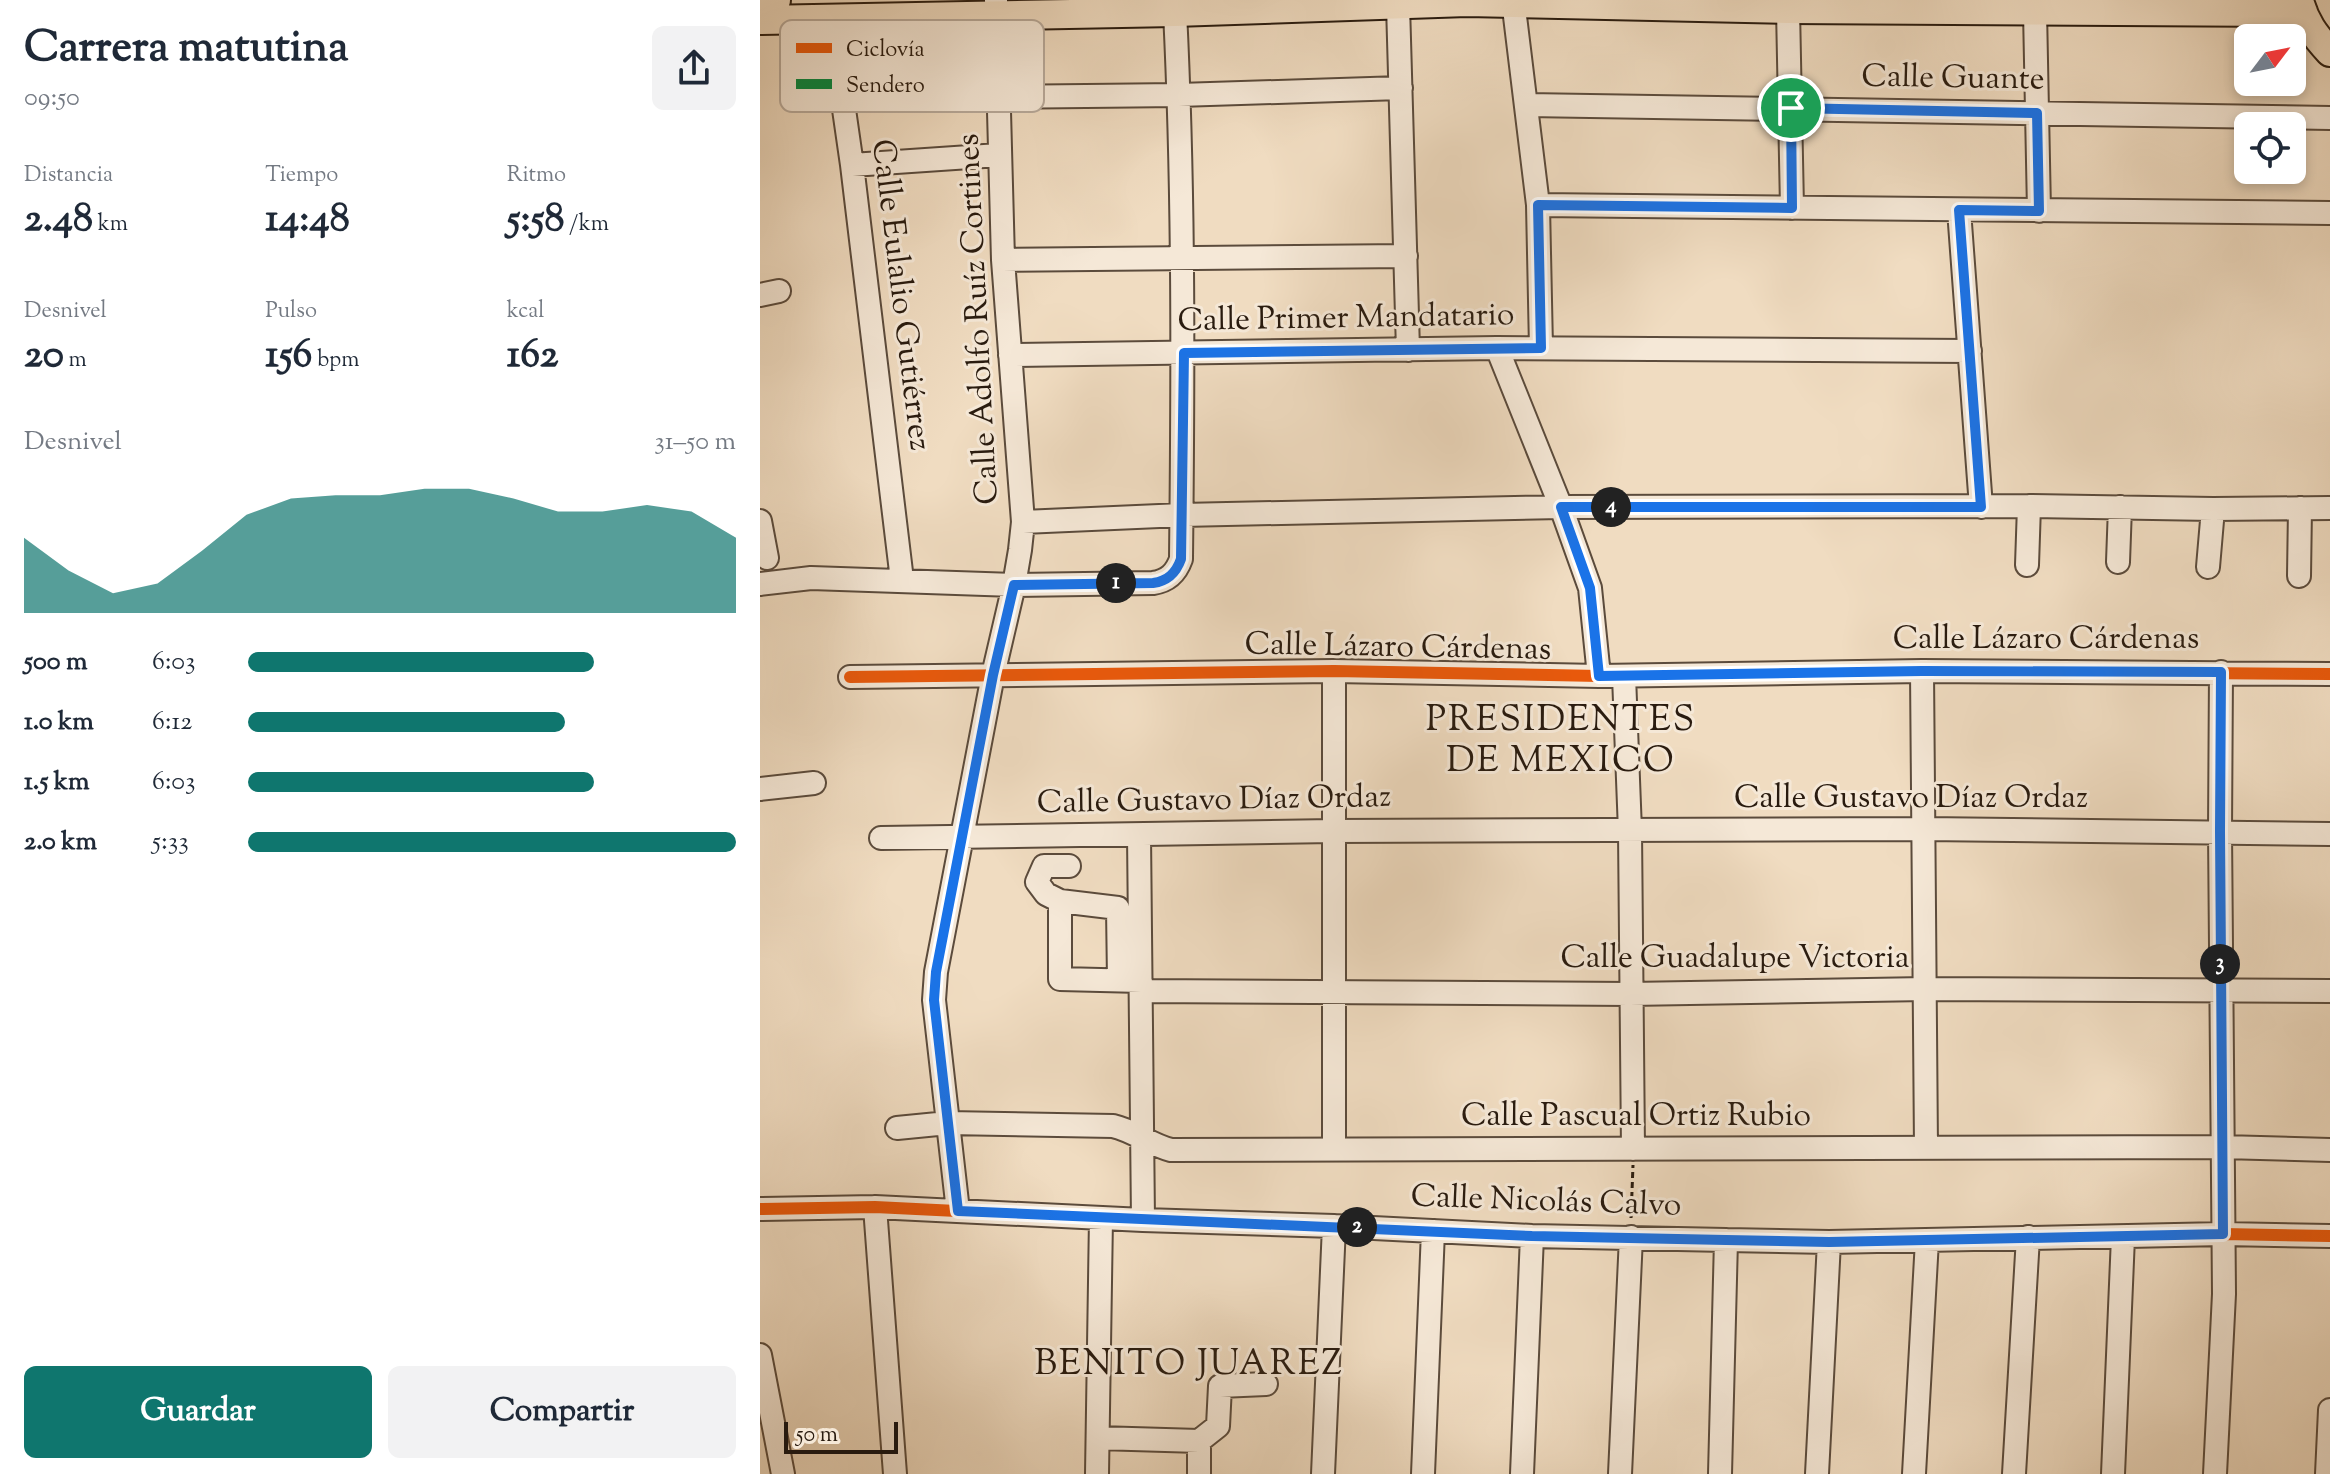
<!DOCTYPE html>
<html lang="es">
<head>
<meta charset="utf-8">
<style>
  body { margin:0; font-family:"Sorts Mill Goudy",serif; background:#f2f2f3; color:#1f2937; height:100vh; display:flex; flex-direction:column; font-size:30px; white-space:nowrap }
  * { box-sizing:border-box; margin:0 }
  p { font-size:26px; color:#747a83 }
  .icon { flex:none; width:44px; height:44px; fill:none; stroke:currentColor; stroke-width:2; stroke-linecap:round; stroke-linejoin:round }
  .map { position:relative; flex:1; overflow:hidden }
  .drawer { display:flex; flex-direction:column; background:#fff; width:760px }
  .drawer>* { flex:none }
  .needle { width:52px; rotate:58deg }
  .controls { position:absolute; left:1474px; top:24px; display:grid; gap:16px }
  .controls a { display:grid; place-items:center; width:72px; height:72px; border-radius:12px; background:#fff; box-shadow:0 4px 12px #0003; font-size:40px }
  .scale { position:absolute; left:24px; bottom:20px; width:114px; box-sizing:border-box; padding-left:8px; border:4px solid #291b0f; border-top:0; font-size:22px; line-height:28px; white-space:nowrap; color:#291b0f; -webkit-text-stroke:6px #f5e8d7; paint-order:stroke }
  .pin { position:absolute; display:grid; place-items:center; width:68px; height:68px; color:#fff; margin:-34px; border:4px solid #fff; border-radius:50%; box-shadow:0 2px 8px #0007 }
  .km { position:absolute; width:40px; height:40px; margin:-20px; border-radius:50%; background:#222; color:#fff; font-size:22px; line-height:40px; text-align:center }
  .round { display:grid; place-items:center; flex:none; width:84px; height:84px; border-radius:12px; background:#f2f2f3 }
  .summary { display:flex; align-items:center; justify-content:space-between; height:136px; padding:0 24px }
  h1 { font-size:44px; font-weight:700; line-height:60px }
  .figures { display:grid; grid-template-columns:repeat(3,1fr); gap:12px; height:136px; padding:8px 24px }
  .figures div { display:grid; align-content:center }
  .figures b { font-size:40px; font-weight:700 }
  .figures small { font-size:22px; font-weight:400 }
  .figures p { font-size:22px }
  .chart { height:224px; padding:16px 24px }
  .chart p { display:flex; justify-content:space-between }
  .chart svg { width:100%; height:144px; margin-top:8px; fill:#0f766e; opacity:.7 }
  .button { display:flex; gap:16px; margin-top:auto; padding:16px 24px }
  .button a { flex:1; height:92px; border-radius:12px; background:#0f766e; color:#fff; font-size:32px; font-weight:700; line-height:92px; text-align:center }
  .button a+a { background:#f2f2f3; color:#1f2937 }
  ul { padding:0 24px; list-style:none; font-size:26px }
  li { display:grid; grid-template-columns:128px 96px 1fr; align-items:center; height:60px }
  li i { height:20px; border-radius:10px; background:#0f766e }
  main { display:flex; flex:1; min-height:0 }
  .map>svg:first-child { display:block }
  .lines { fill:none; stroke-linecap:round; stroke-linejoin:round }
  .minor-casing { stroke:#5b4b3c; stroke-width:26 }
  .major-casing { stroke:#291b0f; stroke-width:32 }
  .path { stroke:#291b0f; stroke-width:3; stroke-dasharray:6 4; stroke-linecap:butt }
  .minor { stroke:#f5e8d7; stroke-width:22 }
  .major { stroke:#f0dcc1; stroke-width:28 }
  .quiet { stroke:#00873e; stroke-width:10; stroke-dasharray:20 10; stroke-linecap:butt }
  .cycleway-casing { stroke:#f5e8d7; stroke-width:17 }
  .cycleway { stroke:#e8590c; stroke-width:12 }
  .route-casing { stroke:#fff; stroke-width:16 }
  .route { stroke:#1a73e8; stroke-width:10 }
  .labels { text-anchor:middle; dominant-baseline:central; stroke-width:6; stroke-linejoin:round; paint-order:stroke }
  .street-label { font-size:32px; fill:#291b0f; stroke:#f5e8d7 }
  .quarter-label { font-size:36px; letter-spacing:2px; fill:#291b0f; stroke:#f5e8d7 }
  .key { fill:#f5e8d7; stroke:#b8aa9b; stroke-width:2 }
  .key-label { font-size:22px; fill:#291b0f }
</style>
</head>
<body>
<main>
<section class="drawer">
<div class="summary"><div><h1>Carrera matutina</h1><p>09:50</p></div><a class="round"><svg class="icon" aria-label="share" viewBox="0 0 24 24"><path d="M12 15V3M7 8l5-5 5 5M5 13v7h14v-7"/></svg></a></div>
<div class="figures">
<div><p>Distancia</p><b>2.48<small> km</small></b></div>
<div><p>Tiempo</p><b>14:48</b></div>
<div><p>Ritmo</p><b>5:58<small> /km</small></b></div>
</div>
<div class="figures">
<div><p>Desnivel</p><b>20<small> m</small></b></div>
<div><p>Pulso</p><b>156<small> bpm</small></b></div>
<div><p>kcal</p><b>162</b></div>
</div>
<div class="chart"><p><span>Desnivel</span>31–50 m</p>
<svg viewBox="0 0 160 44" preserveAspectRatio="none"><path d="M0 44V21L10 31L20 38L30 35L40 25L50 14L60 9L70 8L80 8L90 6L100 6L110 9L120 13L130 13L140 11L150 13L160 21V44z"/></svg>
</div>
<ul>
<li><b>500 m</b>6:03<i style="width:71%"></i></li>
<li><b>1.0 km</b>6:12<i style="width:65%"></i></li>
<li><b>1.5 km</b>6:03<i style="width:71%"></i></li>
<li><b>2.0 km</b>5:33<i style="width:100%"></i></li>
</ul>
<div class="button"><a>Guardar</a><a>Compartir</a></div>
</section>
<div class="map">
<svg width="1570" height="1474" viewBox="0 0 1570 1474">
  <rect width="100%" height="100%" fill="#f0dcc1"/>
  <filter id="stains"><feTurbulence type="fractalNoise" baseFrequency=".0025" numOctaves="4"/><feColorMatrix values="0 0 0 0 .2 0 0 0 0 .09 0 0 0 0 .02 0 0 0 .5 -.17"/></filter>
  <radialGradient id="worn" r=".72"><stop offset=".6" stop-color="#630" stop-opacity="0"/><stop offset="1" stop-color="#630" stop-opacity=".3"/></radialGradient>
  <g class="lines">
    <defs>
      <path id="minor" d="M753 0 778 205 781 348
        M638 5 648 350
        M1028 9 1032 208
        M1275 11 1279 211
        M71 19 92 165 142 580
        M240 97 419 95 641 88
        M767 105 1570 118
        M92 165 239 155
        M778 205 1570 213
        M1199 210 1221 507
        M243 260 646 256
        M0 295 19 291
        M737 348 801 507 830 588 839 676
        M250 355 737 348 1210 351
        M0 521 7 558
        M263 522 422 515 801 507 1269 506 1453 509 1570 508
        M1358 562 1360 507
        M1267 565 1269 506
        M1448 567 1453 509
        M1539 576 1540 508
        M0 584 51 578 254 585 393 583C408 581 416 573 421 559 423 376 424 194 415 12
        M1162 671 1166 1148
        M864 676 870 831 873 1149
        M90 677 574 671 839 676 1162 671 1570 674
        M0 789 54 783
        M379 835 383 1220
        M121 838 573 831 1165 829 1570 834
        M300 901 286 894 277 882 284 866H309
        M359 980 358 908 300 901V979L381 981
        M381 991 870 994 1166 989 1570 991
        M137 1128 188 1123 353 1126C375 1131 390 1145 411 1150L1463 1147 1570 1150
        M574 1149V671
        M115 1207 135 1474
        M0 1209 115 1207 383 1220 574 1226 772 1236 966 1240 1069 1242 1463 1234 1570 1236
        M198 1211 174 1000 176 972 233 675 254 585 260 550 263 522 243 260 236 0
        M0 1355 23 1474
        M338 1438 439 1441 458 1426 460 1386 506 1384
        M337 1474 341 1218
        M439 1474V1441
        M563 1474 574 1226
        M663 1474 673 1231
        M762 1474 772 1236
        M860 1474 871 1237
        M960 1474 966 1240
        M1057 1474 1069 1242
        M1154 1474 1167 1240
        M1254 1474 1268 1237
        M1353 1474 1363 1237
        M1455 1474 1464 1294 1460 831 1461 672
        M1567 1474 1570 1410"/>
      <path id="major" d="M0 0H16
        M1539 0C1544 21 1555 36 1570 52
        M0 20 415 12 707 2 1028 9 1543 12"/>
    </defs>
    <!-- minor casing -->
    <use href="#minor" class="minor-casing"/>
    <!-- major casing -->
    <use href="#major" class="major-casing"/>
    <!-- path -->
    <path class="path" d="M871 1218 873 1165"/>
    <!-- minor -->
    <use href="#minor" class="minor"/>
    <!-- major -->
    <use href="#major" class="major"/>
    <!-- quiet -->
    <path class="quiet" d="M801 507 830 588 839 676"/>
    <defs>
      <path id="cycleway" d="M90 677 574 671 839 676 1162 671 1570 674
        M0 1209 115 1207 383 1220 574 1226 772 1236 966 1240 1069 1242 1463 1234 1570 1236"/>
    </defs>
    <!-- cycleway casing -->
    <use href="#cycleway" class="cycleway-casing"/>
    <!-- cycleway -->
    <use href="#cycleway" class="cycleway"/>
  </g>
  <g class="lines">
    <defs>
      <path id="route" d="M1031 108 1277 113 1279 211 1199 210 1221 507H801L830 588 839 676 1162 671 1461 672 1460 831 1463 1234 1069 1242 966 1240 772 1236 198 1211 174 1000 176 972 233 675 254 585 393 583C408 581 416 573 421 559L424 353 781 348 778 205 1032 208Z"/>
    </defs>
    <!-- route casing -->
    <use href="#route" class="route-casing"/>
    <!-- route -->
    <use href="#route" class="route"/>
  </g>
  <g class="labels">
    <!-- street labels -->
    <g class="street-label">
      <text transform="translate(1193 79) rotate(1)">Calle Guante</text>
      <text transform="translate(140 295) rotate(83)">Calle Eulalio Gutiérrez</text>
      <text transform="translate(219 319) rotate(-93)">Calle Adolfo Ruíz Cortines</text>
      <text transform="translate(586 319) rotate(-1)">Calle Primer Mandatario</text>
      <text x="1286" y="640">Calle Lázaro Cárdenas</text>
      <text transform="translate(638 648) rotate(1)">Calle Lázaro Cárdenas</text>
      <text x="1151" y="799">Calle Gustavo Díaz Ordaz</text>
      <text transform="translate(454 801) rotate(-1)">Calle Gustavo Díaz Ordaz</text>
      <text x="975" y="959">Calle Guadalupe Victoria</text>
      <text x="876" y="1117">Calle Pascual Ortiz Rubio</text>
      <text transform="translate(786 1202) rotate(2)">Calle Nicolás Calvo</text>
    </g>
    <!-- quarter labels -->
    <g class="quarter-label">
      <text x="801" y="721">PRESIDENTES<tspan x="801" dy="41">DE MEXICO</tspan></text>
      <text x="429" y="1365">BENITO JUAREZ</text>
    </g>
  </g>
  <!-- legend -->
  <rect x="20" y="20" width="264" height="92" rx="12" class="key"/>
  <rect x="36" y="43" width="36" height="10" fill="#e8590c"/>
  <rect x="36" y="79" width="36" height="10" fill="#00873e"/>
  <g class="key-label">
    <text x="86" y="56">Ciclovía</text>
    <text x="86" y="92">Sendero</text>
  </g>
  <rect width="100%" height="100%" filter="url(#stains)"/>
  <rect width="100%" height="100%" fill="url(#worn)"/>
</svg>
<div class="controls">
<a><svg class="needle" viewBox="-14 -14 28 28"><path d="M0-13l5 13h-10z" fill="#e53935"/><path d="M0 13l5-13h-10z" fill="#747a83"/></svg></a>
<a><svg class="icon" aria-label="locate" viewBox="0 0 24 24"><circle cx="12" cy="12" r="6"/><path d="M12 2v4M12 18v4M2 12h4M18 12h4"/></svg></a>
</div>
<div class="scale">50 m</div>
<div class="pin" style="left:1031px;top:108px;background:#1e9e55"><svg class="icon" aria-label="arrive" viewBox="0 0 24 24"><path d="M6 21V4h12l-3 4 3 4H6"/></svg></div>
<b class="km" style="left:356px;top:583px">1</b>
<b class="km" style="left:597px;top:1227px">2</b>
<b class="km" style="left:1460px;top:964px">3</b>
<b class="km" style="left:851px;top:507px">4</b>
</div>
</main>
</body>
</html>
